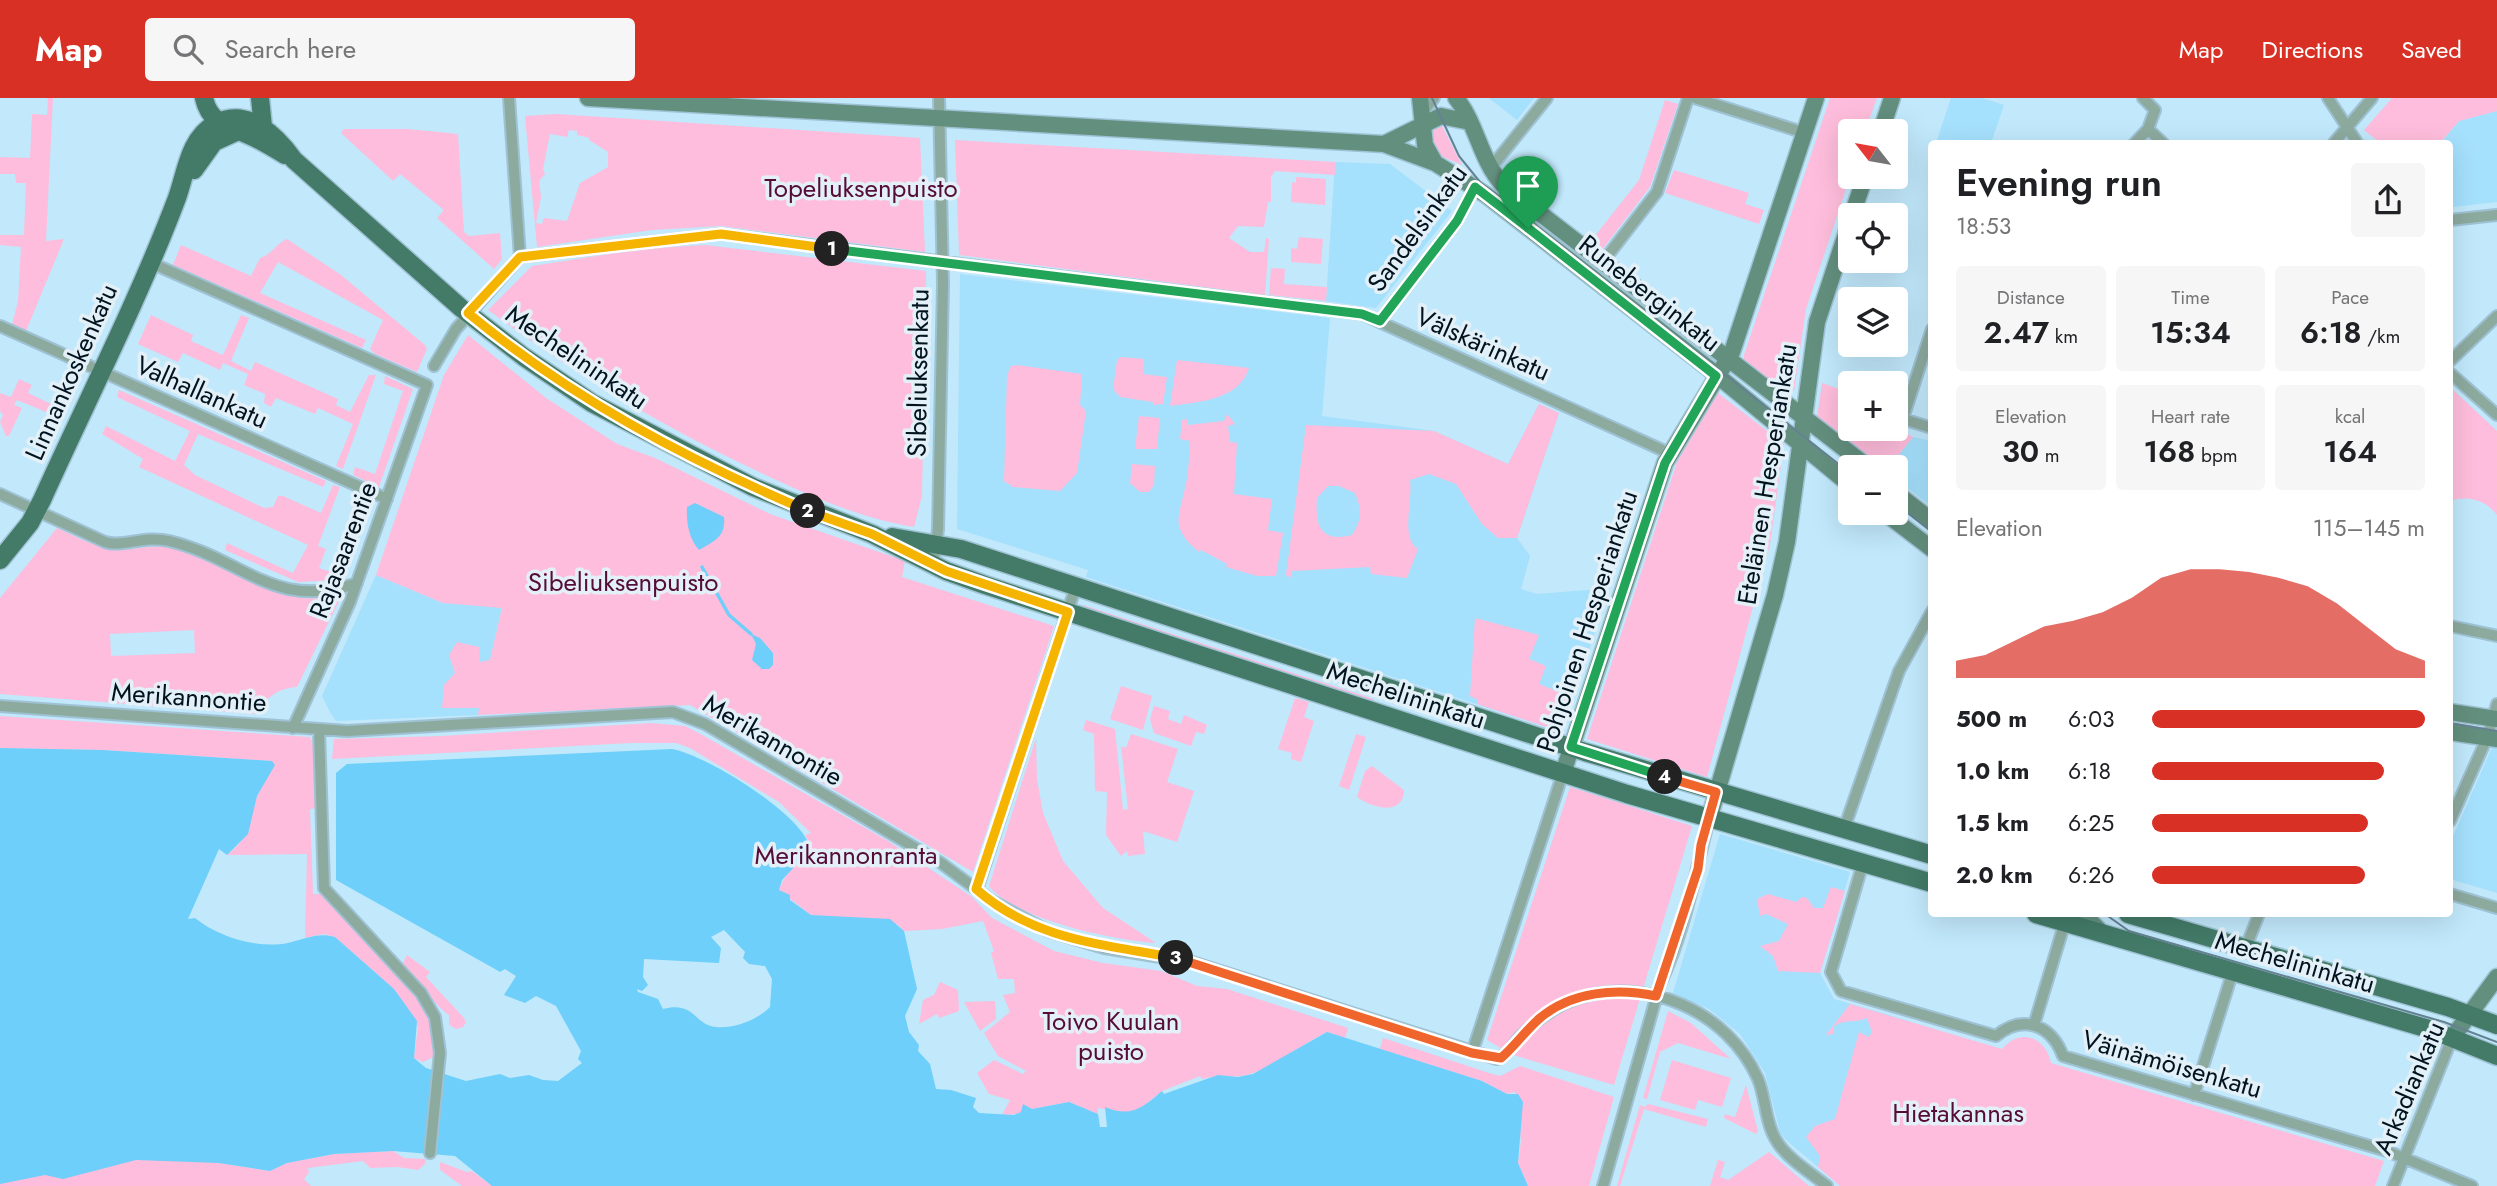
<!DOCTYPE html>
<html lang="en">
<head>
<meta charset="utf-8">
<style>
  body { margin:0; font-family:Jost,sans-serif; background:#f6f6f6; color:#202124; height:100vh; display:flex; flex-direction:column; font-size:26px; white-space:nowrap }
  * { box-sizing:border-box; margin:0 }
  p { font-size:23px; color:#757577 }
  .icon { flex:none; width:38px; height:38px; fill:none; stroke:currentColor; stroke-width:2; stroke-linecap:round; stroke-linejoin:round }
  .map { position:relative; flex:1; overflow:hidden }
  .details { position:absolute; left:1928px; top:42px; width:525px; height:777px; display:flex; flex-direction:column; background:#fff; border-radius:7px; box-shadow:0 7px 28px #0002 }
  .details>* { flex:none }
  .needle { width:46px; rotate:301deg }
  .buttons { position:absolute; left:1838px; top:21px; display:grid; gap:14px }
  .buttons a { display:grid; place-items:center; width:70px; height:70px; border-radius:7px; background:#fff; box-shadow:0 7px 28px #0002; font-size:35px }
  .pin { position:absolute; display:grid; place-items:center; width:60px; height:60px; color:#fff; margin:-72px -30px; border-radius:50% 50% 50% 0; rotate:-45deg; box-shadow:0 0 7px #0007 }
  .pin .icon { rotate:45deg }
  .km { position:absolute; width:35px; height:35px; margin:-18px; border-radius:50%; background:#222; color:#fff; font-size:19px; line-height:35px; text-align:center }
  .round { display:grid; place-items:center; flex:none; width:74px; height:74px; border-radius:7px; background:#f6f6f6 }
  .summary { display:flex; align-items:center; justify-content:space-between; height:119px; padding:0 28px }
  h1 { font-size:38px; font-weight:600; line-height:52px }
  .metrics { display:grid; grid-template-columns:repeat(3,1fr); gap:10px; height:119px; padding:7px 28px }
  .metrics div { display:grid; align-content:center; border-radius:7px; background:#f6f6f6; text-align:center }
  .metrics b { font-size:30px; font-weight:600 }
  .metrics small { font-size:19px; font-weight:400 }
  .metrics p { font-size:19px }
  .chart { height:196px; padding:14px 28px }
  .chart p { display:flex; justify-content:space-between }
  .chart svg { width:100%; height:126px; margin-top:7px; fill:#d93025; opacity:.7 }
  ul { padding:0 28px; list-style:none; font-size:23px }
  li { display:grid; grid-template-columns:112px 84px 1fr; align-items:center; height:52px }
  li i { height:18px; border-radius:9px; background:#d93025 }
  header { display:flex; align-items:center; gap:42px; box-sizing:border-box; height:98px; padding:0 35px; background:#d93025; color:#fff }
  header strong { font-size:33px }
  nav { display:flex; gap:38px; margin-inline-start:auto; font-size:24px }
  .search { width:490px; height:63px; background:#f6f6f6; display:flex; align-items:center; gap:18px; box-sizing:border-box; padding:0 24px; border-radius:7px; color:#757577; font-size:26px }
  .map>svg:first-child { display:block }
  .built { fill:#a5e0fc }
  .green { fill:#febddc; fill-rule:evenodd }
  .water { fill:#6dcffa; fill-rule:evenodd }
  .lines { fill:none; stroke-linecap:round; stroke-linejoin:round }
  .stream { stroke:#6dcffa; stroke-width:3.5 }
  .street-casing { stroke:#9ec2d3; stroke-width:14 }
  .secondary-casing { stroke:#9ec2d3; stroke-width:19 }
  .primary-casing { stroke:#9ec2d3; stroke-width:21 }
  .street { stroke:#8daa9f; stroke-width:10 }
  .secondary { stroke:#638f7e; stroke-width:16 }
  .primary { stroke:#437b68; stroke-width:18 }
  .tram { stroke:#658292; stroke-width:2 }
  .split-1-casing { stroke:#fff; stroke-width:14 }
  .split-2-casing { stroke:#fff; stroke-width:14 }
  .split-3-casing { stroke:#fff; stroke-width:14 }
  .split-4-casing { stroke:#fff; stroke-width:14 }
  .split-5-casing { stroke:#fff; stroke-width:14 }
  .split-1 { stroke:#22a559; stroke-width:9 }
  .split-2 { stroke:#f5b400; stroke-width:9 }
  .split-3 { stroke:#f5b400; stroke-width:9 }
  .split-4 { stroke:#f0652b; stroke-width:9 }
  .split-5 { stroke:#22a559; stroke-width:9 }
  .labels { text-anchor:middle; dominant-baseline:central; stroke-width:7; stroke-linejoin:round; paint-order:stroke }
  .park-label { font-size:26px; fill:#550d38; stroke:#e4f0f7 }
  .street-label { font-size:26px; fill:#00131e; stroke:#e4f0f7 }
</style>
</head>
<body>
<header>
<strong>Map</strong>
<div class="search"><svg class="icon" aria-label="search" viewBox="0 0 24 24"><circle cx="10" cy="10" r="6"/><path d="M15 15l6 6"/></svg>Search here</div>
<nav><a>Map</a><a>Directions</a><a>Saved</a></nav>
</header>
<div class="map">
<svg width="2497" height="1088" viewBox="0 0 2497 1088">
  <rect width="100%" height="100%" fill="#c1e8fb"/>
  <!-- built -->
  <path class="built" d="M1489 0H1534L1517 22Z
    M1951 0H1982L2004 7 1991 45H1936Z
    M2497 13V104L2453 109 2450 107V46H2440L2459 23Z
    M1335 64 1390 66 1452 113 1376 210 1326 203Z
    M960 176 1330 220 1322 318 1434 333 1508 366 1539 306 1559 315 1517 440 1530 458 1521 491 1537 496 1600 491 1608 494 1562 634 1086 479 1088 472 957 431Z
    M1913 339 1932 343V401L1928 406 1895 380V369H1889Z
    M376 477 443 505 502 509 478 617 336 623 331 616 322 598Z
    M2493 647 2497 648V795L2450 781V745Z
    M1720 736 1850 774 1820 875 1834 901 1909 923 1883 1009 1821 1063 1818 1069 1786 1042 1780 1034 1765 975 1740 936 1709 911 1673 895Z"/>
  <!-- green -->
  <path class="green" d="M48 0H53L46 143 64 141 26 233 12 227 18 203 21 149 0 147V137H24L26 85H16L15 76H0V59L30 60 32 16 47 17Z
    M1830 0H1877L1865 33H1850V79L1806 211 1794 293H1786L1744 264V257Z
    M2392 0H2497V13L2459 23 2440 45H2380L2364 32Z
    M1665 2 1678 6 1650 89 1602 152 1591 143 1639 82Z
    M556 16 920 40 925 154 721 128 652 132 537 149 525 18ZM569 32 577 33V37L590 40 589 42 608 54V69L580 85 567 123 544 120 542 126 536 125 541 99 539 83 545 76 543 71 550 36 567 39Z
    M1441 26 1462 67 1441 58 1433 48V31Z
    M344 31H408L458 36 464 134 469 138 500 135 502 161 494 171 437 120 444 112 400 76 393 83 341 35Z
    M955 42 1335 64V77L1275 73 1271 79V104H1268L1264 129 1238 128 1229 140 1250 154H1264L1266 140 1269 141 1265 197 959 157Z
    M1674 72 1749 95 1745 106 1764 112 1759 126 1665 95Z
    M1296 79 1326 81 1325 107 1291 104 1292 84 1296 85Z
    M1299 139 1323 141 1321 166 1291 164V150L1297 151Z
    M287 141 341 177 425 247 427 251 417 274 375 256 370 251 383 222 278 164 260 195 366 242 362 250 173 167 181 147 251 178 260 160C273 156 275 146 287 141Z
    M705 147 926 173 922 398 914 429C858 420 803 395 753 371 656 325 574 275 488 212L532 168 642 151Z
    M1271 170 1285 171 1284 186 1327 189 1326 203 1269 197Z
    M151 217 193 237 191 243 223 257 241 217 249 220 231 263 251 273 255 264 338 301 336 307 350 314 369 277H376L343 371 336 368 353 326 318 310 315 316 276 300 271 309 264 305 265 296 244 287 248 276 223 265 220 272 183 255 178 264 138 246Z
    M468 237 546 300 617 346 655 360 770 416 905 463 902 479 1054 528 973 774 690 607 478 617 479 610H442L444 587 455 575 449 557 457 544 479 549 480 564 490 562 502 510 443 505 376 477 444 277Z
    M1121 259 1144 261 1143 276 1167 279 1163 306 1153 307V304L1120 299 1113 291 1117 262Z
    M1177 262 1249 270C1239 302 1199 304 1170 308Z
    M1017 267 1082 276 1080 307 1086 313 1077 375 1060 393 1013 389 1004 383 1007 277 1011 268Z
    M385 278 413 291 379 389 353 377 355 369 375 376 403 293 384 286Z
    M19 281 32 287 28 295 53 307 55 304 62 307 56 318 17 302 14 307 22 310 9 338H6L0 324 3 317 0 313V295L11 299Z
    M1822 285 1850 295V331L1895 329 1913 339 1889 369H1881L1817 320Z
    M2450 289 2497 333V417C2486 402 2468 397 2450 403Z
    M119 292 326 383 323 389 198 336 184 367 195 377 264 410 273 409 278 398H283L321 415 333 387 340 389 318 448 326 451 319 470 331 474 335 482 298 484 225 452 227 445 293 475 308 447 139 369 143 361 102 336 106 328 175 363 190 333 117 299Z
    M1718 295 1784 346 1770 446 1707 679 1587 641 1677 364Z
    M1539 306 1559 315 1517 440H1498L1482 426 1456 386 1429 376 1410 382C1413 403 1400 440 1418 451L1407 480 1371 476 1370 469 1292 473V480L1286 477 1306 327 1434 333 1508 366ZM1328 388H1339L1355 395C1362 412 1362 422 1352 437 1320 445 1315 427 1317 400Z
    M1227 316 1235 326 1228 328 1230 344 1237 345 1234 396 1272 401 1268 432 1283 435 1276 478H1257L1226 469 1227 466 1201 452 1199 454C1169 429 1179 419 1186 386 1189 372 1189 357 1190 343L1180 341 1182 322 1187 321 1188 327 1224 323Z
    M1139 318 1160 320 1157 351H1135Z
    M1132 366 1155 368 1154 387 1149 394H1140L1130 385Z
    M57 430C73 437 94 449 112 451 132 454 151 445 171 450 229 465 275 512 338 498L340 501 297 589C278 590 266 599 257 616L0 596V500ZM194 532 195 555 111 558 110 536Z
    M1083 507 1374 601 1373 606 1081 511Z
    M1475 520 1539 537 1529 561 1546 568 1539 586 1573 600 1562 634 1477 606 1478 602 1470 598Z
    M1121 588 1152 598 1143 632 1110 621Z
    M1295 600 1309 604 1304 619 1314 623 1301 664 1291 661 1292 655 1278 651Z
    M1154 608 1170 613 1168 621 1181 626 1184 617 1207 627 1204 636 1196 634 1191 648 1154 635 1150 621Z
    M0 618 310 639 315 650 317 710 310 711 313 796H323L418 899 433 927 436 958 423 964 414 960 418 929 394 891 335 839 323 836 305 840 307 756 227 757C254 735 246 727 257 699 262 686 269 677 272 663L103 652 0 650Z
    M1086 622 1115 631 1123 712 1128 711 1121 648 1126 650 1131 636 1178 651 1167 684 1194 693 1177 744 1143 733 1145 756 1128 758 1127 753 1121 758 1106 737 1107 694 1095 693 1094 636 1083 632Z
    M651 625 685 628 697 634 888 743 972 799 992 820 1054 853 1103 865 1161 873 1197 888 1227 891 1348 930 1345 940 1327 934C1304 945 1272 969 1250 976 1235 981 1219 976 1202 981L1200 978 1162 993 1133 1016 1098 1010V1016L1069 1004 1032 1011 1029 1009 1019 1016 1002 1017 1010 1002 989 996 977 975 994 962 1023 976 1026 973 998 958 984 935 1010 914 1003 897 1015 895 1014 881H998L991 855 994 853 983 823 942 831 904 833 897 826 811 817 779 792C784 777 799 761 808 742L805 737 811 735 779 704 690 650 676 645H631L332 661 334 641 441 638Z
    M1356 636 1366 639 1349 692 1339 688Z
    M1036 640 1037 681 1043 715 1063 763 1103 810 1156 845C1115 843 1014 821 989 788Z
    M1372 668 1404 692C1403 719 1372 710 1357 699L1365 673Z
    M1570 689 1692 728 1614 987 1513 957 1487 942Z
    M1831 789 1845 793 1820 875 1778 873 1773 858 1760 848 1779 843 1788 826 1766 816 1760 818 1757 801 1768 796 1796 804 1802 799 1807 800 1814 810H1823Z
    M407 857 430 874 426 879 464 920 466 924 463 929 456 931 449 927V917C438 911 414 878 403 865Z
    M940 884 958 892 959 913 939 920 937 916 919 926 923 902 934 897Z
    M995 903 996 921 980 933 964 904Z
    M1850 906 2002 951C2020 929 2046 939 2051 965L2384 1063 2375 1088H1840L1818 1069 1820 1058 1806 1039 1815 1028 1835 1021 1859 934 1869 939 1872 934 1867 920C1855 925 1844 921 1834 928L1833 936 1826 937Z
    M1668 913 1691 925 1731 961 1678 945 1660 954 1647 1001 1643 1000Z
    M1383 940 1489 975 1500 978 1520 968 1614 999 1589 1088H1528L1518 1065 1521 1043 1515 994 1507 996 1482 983 1380 951Z
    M1672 962 1731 980 1722 1009 1698 1002 1695 1012 1660 1002Z
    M1746 987 1758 1033 1756 1036 1724 1020 1725 1016 1735 1019Z
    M1648 1006 1708 1021 1706 1029 1644 1011 1620 1088H1617L1640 1007 1645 1009Z
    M393 1053 404 1060 426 1061 425 1066 418 1072 398 1069 370 1070 363 1063 308 1070 309 1074 304 1081 311 1088H0V1084L126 1058 219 1065 270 1073 287 1065 334 1056Z
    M1769 1054 1809 1088H1710L1718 1062 1725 1064 1720 1079 1728 1082Z
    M440 1064 467 1074 472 1073 492 1088H462L440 1072Z"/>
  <!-- water -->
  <path class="water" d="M695 405 724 419C726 438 715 443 699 452 689 441 686 424 687 409Z
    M751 536 760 540 773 555V567L769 571H762L752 562 756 546Z
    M0 650 103 652 272 663 275 667 257 698 248 736 227 757 219 751 188 821 195 820C218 839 258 851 288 845 305 841 318 834 335 839L394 891 417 923 414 960 426 970 466 983 500 976 510 980 529 977 543 982 558 983 582 965 578 961 581 953 556 908 536 898 525 905 504 897 516 878 505 871 500 874 495 871 336 782V675L347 666 672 651C704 656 811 720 811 755L804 765H798L782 782 779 792 790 797V802L811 817 890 821 904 833 917 891 905 918 909 934 919 947 918 953 930 966 936 991 951 992 976 1000 973 1009 979 1015 1014 1017 1021 1014 1023 1006 1032 1011 1069 1004 1098 1016 1100 1029H1107L1105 1009C1130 1020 1143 1010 1162 993L1164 996 1218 977 1238 979 1253 976 1327 934 1482 983 1507 996H1518L1523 1004 1518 1065 1528 1088H492L455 1058 393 1053 334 1056 287 1065 270 1073 219 1065 136 1062 63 1081 45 1077 0 1086ZM724 832 745 854 743 860 749 866 765 868 772 881 770 909C757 922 734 931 716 929 694 927 695 903 663 911L658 901 638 894 637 891 642 893 648 887 643 879 644 861 719 865 721 850 711 839Z"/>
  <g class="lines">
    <!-- stream -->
    <path class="stream" d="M702 469 729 517 751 536"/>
    <defs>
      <path id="street" d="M509 0 520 159
        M1695 0 1805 35
        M2143 0 2155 12 2148 31 2164 46
        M2328 0 2358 46
        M1423 14 1434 0
        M2134 46 2148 31
        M2333 46 2372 0
        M1489 72 1547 0
        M2450 122 2497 117
        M520 159 721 136 1362 216 1669 355
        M149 164 427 287 350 504 293 630
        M1602 165 1657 94 1688 0
        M1380 223 1457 123 1475 89
        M0 228 387 401
        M1932 231 1904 317 1906 322 1932 330
        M2450 263 2497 218
        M434 268 456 231 520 159
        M2450 275 2497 317
        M0 396 105 444C123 450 143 437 169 443 242 460 275 514 357 485
        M933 467 938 431 943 186 939 0
        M2450 528 2497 538
        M0 608 347 633 673 614 705 626 941 765 992 803 1048 833 1104 850 1192 864 1497 961C1507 958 1512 948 1519 940 1535 923 1553 909 1576 901 1646 877 1728 913 1758 981 1766 1000 1765 1024 1776 1042 1786 1060 1811 1075 1827 1088
        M319 631 324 790 421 895 435 919 440 955 430 1055
        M2450 723 2487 640 2497 606
        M1844 731 1899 573 1932 513
        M1863 765 1831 874 1841 893 1996 938C2022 916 2051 926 2063 958L2387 1053 2472 1088
        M977 791 1076 488
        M2450 796 2497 810
        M2246 849 2259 816
        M2034 927 2065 824
        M1472 955 1563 675
        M2194 997 2233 873
        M1603 1088 1660 886C1685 834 1695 776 1709 721
        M2393 1088 2452 940"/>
      <path id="secondary" d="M588 0 1384 46 1435 65
        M1420 0 1425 47 1435 65 1486 97 1707 269 1850 387
        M1456 0C1477 26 1480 61 1502 86L1868 369
        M1881 33 1892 0
        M1384 46 1441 18 1470 24
        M1852 117 1865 79
        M1895 394 1932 423
        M1885 415 1932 451
        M2450 614 2497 621
        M2450 634 2497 641
        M1563 675 1665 365 1732 254 1816 0
        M1709 721 1775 497 1787 444 1817 224 1850 124
        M2083 816 2103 836
        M2452 940 2497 879"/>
      <path id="primary" d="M204 0C210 28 233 29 255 40 265 45 275 51 285 57
        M260 0 263 29
        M194 72 214 44 236 34
        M892 439 961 451 1585 654 1932 757
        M0 462 30 425 42 402C87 302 138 203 177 100 186 75 189 40 215 26 247 8 277 38 294 62L461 210 524 259 592 305 753 389 872 436 946 473 985 487 1627 696 1932 785
        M2036 816 2429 931 2497 958
        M2128 816 2448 909 2497 927"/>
    </defs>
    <!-- street casing -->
    <use href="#street" class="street-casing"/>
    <!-- secondary casing -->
    <use href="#secondary" class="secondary-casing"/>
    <!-- primary casing -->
    <use href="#primary" class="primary-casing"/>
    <!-- street -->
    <use href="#street" class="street"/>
    <!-- secondary -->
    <use href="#secondary" class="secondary"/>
    <!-- primary -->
    <use href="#primary" class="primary"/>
    <!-- tram -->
    <path class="tram" d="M1432 0 1459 58 1480 84 1850 375
      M1895 405 1932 434
      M2450 625 2497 633
      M2105 816 2129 833 2444 924 2497 944"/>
  </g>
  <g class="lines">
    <defs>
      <path id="split-1" d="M832 151 1362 216 1380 223 1457 123 1475 89 1528 130"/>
      <path id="split-2" d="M808 413C686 361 571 300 468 215L520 159 721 136 832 151"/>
      <path id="split-3" d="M808 413 872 436 946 473 1068 514 976 791C1035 843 1104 846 1176 860"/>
      <path id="split-4" d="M1176 860 1472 955 1501 960C1515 948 1526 932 1540 920 1572 893 1617 890 1656 898L1698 771 1701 747 1716 694 1665 679"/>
      <path id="split-5" d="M1528 130 1716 278 1665 365 1571 649 1665 679"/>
    </defs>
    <!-- split-1 casing -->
    <use href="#split-1" class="split-1-casing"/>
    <!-- split-2 casing -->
    <use href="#split-2" class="split-2-casing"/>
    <!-- split-3 casing -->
    <use href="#split-3" class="split-3-casing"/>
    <!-- split-4 casing -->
    <use href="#split-4" class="split-4-casing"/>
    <!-- split-5 casing -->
    <use href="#split-5" class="split-5-casing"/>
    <!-- split-1 -->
    <use href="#split-1" class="split-1"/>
    <!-- split-2 -->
    <use href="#split-2" class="split-2"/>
    <!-- split-3 -->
    <use href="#split-3" class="split-3"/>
    <!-- split-4 -->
    <use href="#split-4" class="split-4"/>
    <!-- split-5 -->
    <use href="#split-5" class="split-5"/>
  </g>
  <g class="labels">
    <!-- park labels -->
    <g class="park-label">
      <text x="861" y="90">Topeliuksenpuisto</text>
      <text x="623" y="484">Sibeliuksenpuisto</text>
      <text x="846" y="757">Merikannonranta</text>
      <text x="1111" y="923">Toivo Kuulan<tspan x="1111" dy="30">puisto</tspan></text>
      <text x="1958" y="1015">Hietakannas</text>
    </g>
    <!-- street labels -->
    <g class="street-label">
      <text transform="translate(1417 130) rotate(-54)">Sandelsinkatu</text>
      <text transform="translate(1650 195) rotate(38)">Runeberginkatu</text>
      <text transform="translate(1483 246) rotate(24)">Välskärinkatu</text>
      <text transform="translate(577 259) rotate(34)">Mechelininkatu</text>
      <text transform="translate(71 274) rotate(-66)">Linnankoskenkatu</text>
      <text transform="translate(918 275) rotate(-89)">Sibeliuksenkatu</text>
      <text transform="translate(202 294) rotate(24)">Valhallankatu</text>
      <text transform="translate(1767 376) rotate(-81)">Eteläinen Hesperiankatu</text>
      <text transform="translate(343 452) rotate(-69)">Rajasaarentie</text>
      <text transform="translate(1587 523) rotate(-72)">Pohjoinen Hesperiankatu</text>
      <text transform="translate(1406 597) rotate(18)">Mechelininkatu</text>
      <text transform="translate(189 599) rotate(4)">Merikannontie</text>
      <text transform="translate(773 642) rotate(30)">Merikannontie</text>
      <text transform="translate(2295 864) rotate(16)">Mechelininkatu</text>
      <text transform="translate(2172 966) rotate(16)">Väinämöisenkatu</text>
      <text transform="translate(2409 990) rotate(-67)">Arkadiankatu</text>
    </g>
  </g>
</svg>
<div class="buttons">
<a><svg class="needle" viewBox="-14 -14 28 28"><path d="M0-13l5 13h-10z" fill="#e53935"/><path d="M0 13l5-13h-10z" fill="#757577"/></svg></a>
<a><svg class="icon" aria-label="locate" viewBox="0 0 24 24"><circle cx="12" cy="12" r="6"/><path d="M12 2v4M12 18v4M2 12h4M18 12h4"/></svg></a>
<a><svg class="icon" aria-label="layers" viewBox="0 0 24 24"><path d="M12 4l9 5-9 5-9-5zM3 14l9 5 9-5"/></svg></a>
<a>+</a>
<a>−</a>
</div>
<div class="pin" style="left:1528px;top:130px;background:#1e9e55"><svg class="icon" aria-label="arrive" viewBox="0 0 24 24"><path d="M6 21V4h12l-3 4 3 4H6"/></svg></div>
<b class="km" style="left:832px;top:151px">1</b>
<b class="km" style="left:808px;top:413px">2</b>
<b class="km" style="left:1176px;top:860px">3</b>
<b class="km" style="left:1665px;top:679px">4</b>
<section class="details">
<div class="summary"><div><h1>Evening run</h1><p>18:53</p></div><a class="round"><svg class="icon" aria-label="share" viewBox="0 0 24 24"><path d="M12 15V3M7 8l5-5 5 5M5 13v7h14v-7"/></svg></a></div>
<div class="metrics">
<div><p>Distance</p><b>2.47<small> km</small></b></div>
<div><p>Time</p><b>15:34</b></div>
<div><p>Pace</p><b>6:18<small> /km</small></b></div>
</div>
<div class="metrics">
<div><p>Elevation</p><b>30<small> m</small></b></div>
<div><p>Heart rate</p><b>168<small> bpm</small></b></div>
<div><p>kcal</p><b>164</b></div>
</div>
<div class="chart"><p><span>Elevation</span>115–145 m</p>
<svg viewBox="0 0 160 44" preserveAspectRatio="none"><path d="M0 44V38L10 36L20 31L30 26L40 24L50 21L60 16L70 9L80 6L90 6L100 7L110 9L120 12L130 18L140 26L150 34L160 38V44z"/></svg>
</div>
<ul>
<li><b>500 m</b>6:03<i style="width:100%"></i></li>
<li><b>1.0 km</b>6:18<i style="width:85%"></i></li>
<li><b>1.5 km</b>6:25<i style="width:79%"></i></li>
<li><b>2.0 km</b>6:26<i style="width:78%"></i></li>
</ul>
</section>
</div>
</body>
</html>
